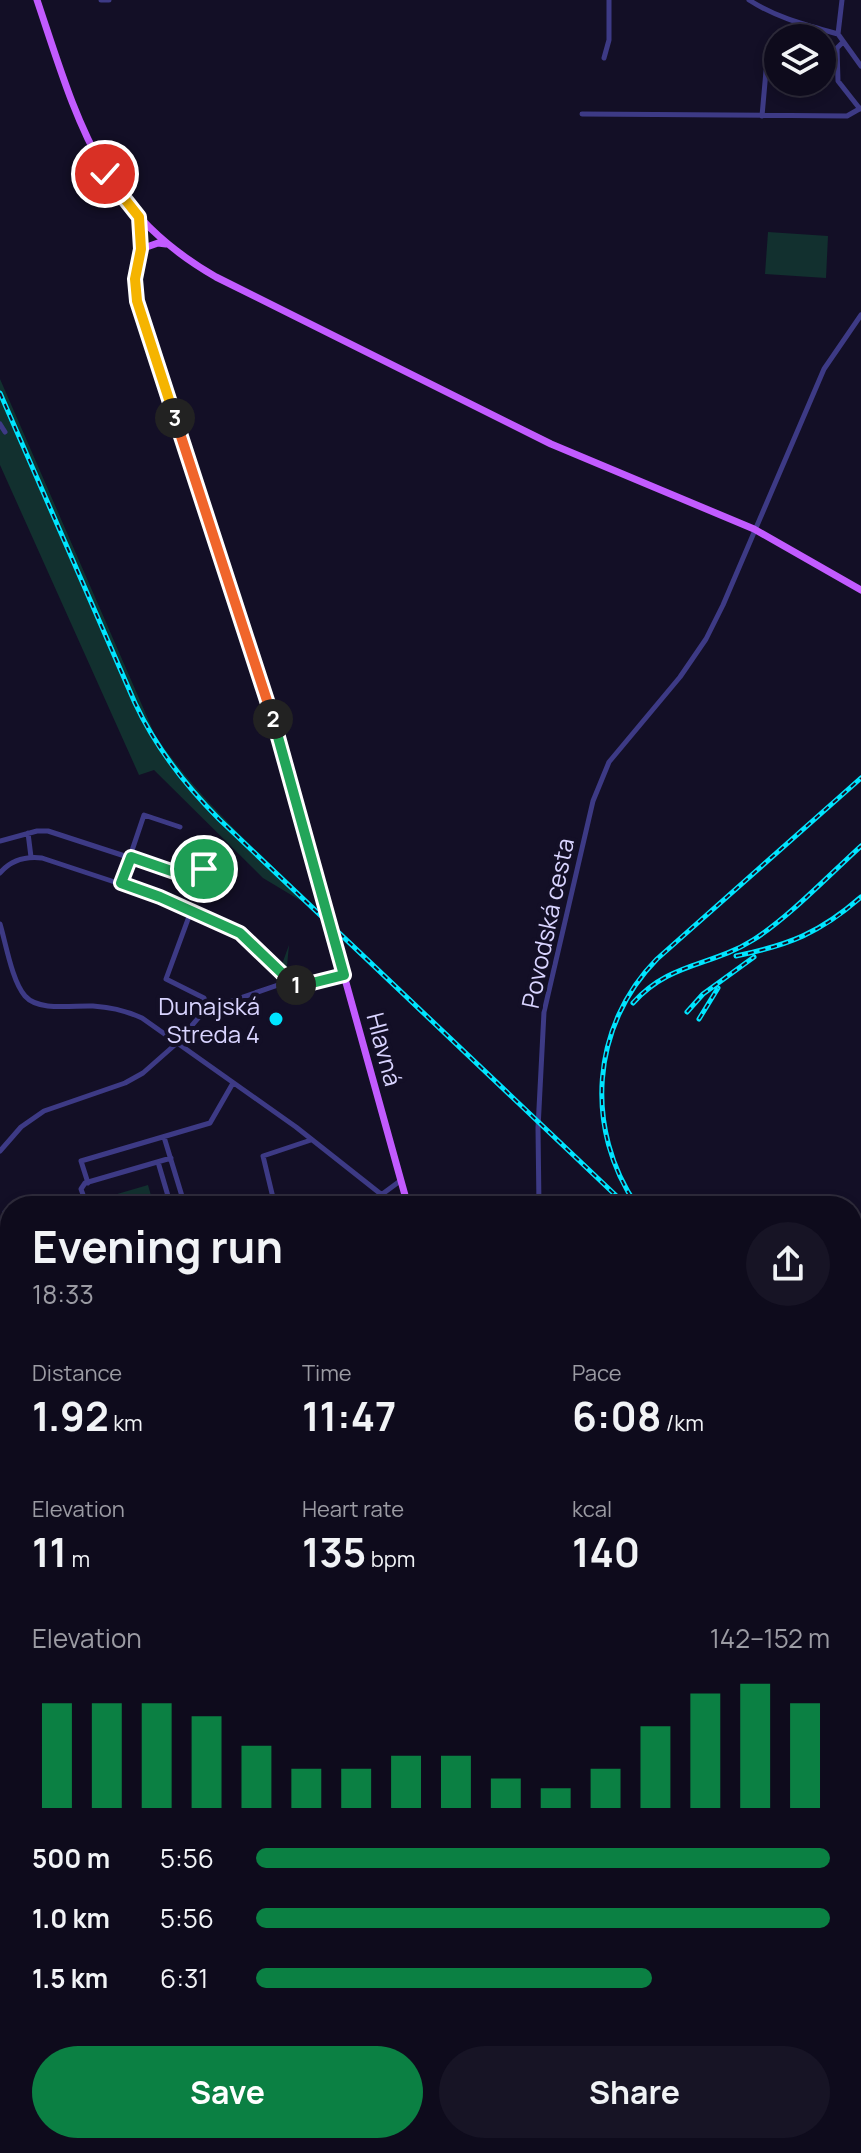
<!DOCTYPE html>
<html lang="en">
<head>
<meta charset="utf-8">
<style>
  body { margin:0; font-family:Manrope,sans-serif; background:#171425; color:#f1f3f6; height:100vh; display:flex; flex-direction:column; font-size:30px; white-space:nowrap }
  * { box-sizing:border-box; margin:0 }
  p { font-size:26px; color:#9b9ba3 }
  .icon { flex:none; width:44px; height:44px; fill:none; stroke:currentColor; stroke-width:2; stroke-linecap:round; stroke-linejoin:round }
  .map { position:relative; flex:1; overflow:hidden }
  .panel { position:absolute; left:0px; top:1196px; width:862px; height:958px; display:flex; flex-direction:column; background:#0e0b1c; border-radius:32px 32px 0 0; box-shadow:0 4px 12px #0003,0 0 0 2px #2e2b3b }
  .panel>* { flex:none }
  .controls { position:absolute; left:764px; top:24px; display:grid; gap:16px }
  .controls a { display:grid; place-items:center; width:72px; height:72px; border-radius:50%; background:#0e0b1c; box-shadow:0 4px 12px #0003,0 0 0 2px #2e2b3b; font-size:40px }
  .pin { position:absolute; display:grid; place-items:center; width:68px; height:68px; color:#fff; margin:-34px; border:4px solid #fff; border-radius:50%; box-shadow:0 2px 8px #0007 }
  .km { position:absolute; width:40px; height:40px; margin:-20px; border-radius:50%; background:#222; color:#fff; font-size:22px; line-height:40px; text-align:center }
  .round { display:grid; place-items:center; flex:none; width:84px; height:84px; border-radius:42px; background:#171425 }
  .head { display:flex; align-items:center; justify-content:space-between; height:136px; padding:0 32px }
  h1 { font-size:44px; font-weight:700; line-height:60px }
  .figures { display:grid; grid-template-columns:repeat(3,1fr); gap:12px; height:136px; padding:8px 32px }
  .figures div { display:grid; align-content:center }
  .figures b { font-size:40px; font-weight:700 }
  .figures small { font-size:22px; font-weight:400 }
  .figures p { font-size:22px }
  .chart { height:224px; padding:16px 32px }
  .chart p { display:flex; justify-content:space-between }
  .chart svg { width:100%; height:144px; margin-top:8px; stroke:#0b8043; stroke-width:6 }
  .cta { display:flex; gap:16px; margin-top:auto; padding:16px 32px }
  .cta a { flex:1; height:92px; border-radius:48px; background:#0b8043; color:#fff; font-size:32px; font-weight:700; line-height:92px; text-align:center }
  .cta a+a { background:#171425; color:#f1f3f6 }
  ul { padding:0 32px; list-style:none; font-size:26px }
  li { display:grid; grid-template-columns:128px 96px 1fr; align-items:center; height:60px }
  li i { height:20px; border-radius:10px; background:#0b8043 }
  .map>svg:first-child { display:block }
  .green { fill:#12302f }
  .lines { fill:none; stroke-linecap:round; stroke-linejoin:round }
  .minor { stroke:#3d3a85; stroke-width:5 }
  .major { stroke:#c25bff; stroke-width:7 }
  .rail-casing { stroke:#00e5ff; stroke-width:5 }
  .rail { stroke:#130f26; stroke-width:2; stroke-dasharray:6; stroke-linecap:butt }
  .split-1-casing { stroke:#fff; stroke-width:16 }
  .split-2-casing { stroke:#fff; stroke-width:16 }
  .split-3-casing { stroke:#fff; stroke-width:16 }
  .split-4-casing { stroke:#fff; stroke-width:16 }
  .split-1 { stroke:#22a559; stroke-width:10 }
  .split-2 { stroke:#22a559; stroke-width:10 }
  .split-3 { stroke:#f0652b; stroke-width:10 }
  .split-4 { stroke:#f5b400; stroke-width:10 }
  .poi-dot { fill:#00e5ff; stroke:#130f26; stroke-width:3 }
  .labels { text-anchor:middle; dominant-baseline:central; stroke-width:8; stroke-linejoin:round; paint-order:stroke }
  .street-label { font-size:24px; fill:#d9d4ff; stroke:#130f26 }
  .poi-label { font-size:24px; fill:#d9d4ff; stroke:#130f26; text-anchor:end }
</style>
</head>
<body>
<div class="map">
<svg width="861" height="2153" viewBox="0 0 861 2153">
  <rect width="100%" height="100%" fill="#130f26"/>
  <!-- green -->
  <path class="green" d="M768 232 828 236 826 278 765 274Z
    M0 379 155 735C201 803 264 857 323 914L263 878 154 770 139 775 0 465Z
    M289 945 287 966 299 974H313L316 977 314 980 297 979 281 967Z
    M148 1185 154 1206H110L107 1197Z
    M10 1711V1826L0 1828V1712Z
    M10 1837V1999L0 2001V1839Z
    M852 2043 861 2045V2080L852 2079Z"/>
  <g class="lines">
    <!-- minor -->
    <path class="minor" d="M101 0H109
      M749 0C777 18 806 25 838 34
      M842 0 838 34 861 66
      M842 43 837 48 838 81 860 109
      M604 58 609 40V0
      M582 114 847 116 861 108
      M762 116 766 71
      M0 424 5 432
      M28 833 31 857
      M0 841 37 831H48L180 874 192 871
      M192 869a6 6 0 1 1 12 0a6 6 0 1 1-12 0Z
      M0 873C11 860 25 856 42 858L160 897 240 933 287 978
      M121 883 144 815 180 827
      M191 911 166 979 204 998 209 1008
      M0 924C6 944 12 981 25 996 39 1012 74 1005 93 1006 109 1007 127 1011 142 1018L296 1127 396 1206
      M282 985a7 7 0 1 1 14 0a7 7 0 1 1-14 0Z
      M296 987 344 975
      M164 1137 185 1206
      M0 1151 21 1127 44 1111 125 1083 143 1073 177 1043 205 1010 281 984
      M158 1162 171 1206
      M88 1183 81 1161 210 1123 233 1083
      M381 1195 400 1181
      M22 1206 48 1197 52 1206
      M87 1206 81 1189 85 1183 171 1158
      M275 1206 263 1156 311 1140
      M539 1206 538 1128 544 1012 593 801 609 762 680 677 706 639 723 605 824 369 861 315
      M10 1210 5 1212 10 1243
      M0 1266 10 1269
      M0 1291 10 1277
      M0 1367 10 1354
      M0 1461 10 1449
      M852 1485 861 1513
      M858 1681 856 1668 861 1658
      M852 1823 861 1827
      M0 1832 10 1830
      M852 1940 861 1951
      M852 2037 861 2040
      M852 2084 861 2085
      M0 2122 10 2120
      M131 2144 132 2153
      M314 2144V2153
      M417 2144 419 2153
      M846 2144 861 2146
      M544 2153 547 2144
      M753 2153 754 2144"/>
    <!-- major -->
    <path class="major" d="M37 0C77 119 99 210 216 277L551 444 754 529 861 590
      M140 219C146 250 131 277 139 309L267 698 408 1206
      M141 249 158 243 166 244
      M0 1520 10 1528
      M0 1527 10 1535
      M852 1657 861 1656
      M561 2144 563 2153"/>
    <defs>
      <path id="rail" d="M0 393 135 703C156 748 184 784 219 819L627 1206
        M736 956C789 945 820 933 861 897
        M633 1003C670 962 710 967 753 940 788 918 829 875 861 846
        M687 1012 703 994 754 957
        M699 1019 718 988
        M637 1206C584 1129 591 1026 657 959L861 778
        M852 1420 861 1429"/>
    </defs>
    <!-- rail casing -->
    <use href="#rail" class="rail-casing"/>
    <!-- rail -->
    <use href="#rail" class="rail"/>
  </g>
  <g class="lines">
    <defs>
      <path id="split-1" d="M204 869 200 875 192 871 180 874 131 857 121 883 160 897 240 933 287 978 294 980 296 985"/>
      <path id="split-2" d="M273 719 344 975 296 987V985"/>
      <path id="split-3" d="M175 418 273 719"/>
      <path id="split-4" d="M105 174 139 217 141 249 135 279 137 301 175 418"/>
    </defs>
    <!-- split-1 casing -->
    <use href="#split-1" class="split-1-casing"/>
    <!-- split-2 casing -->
    <use href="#split-2" class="split-2-casing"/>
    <!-- split-3 casing -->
    <use href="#split-3" class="split-3-casing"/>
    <!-- split-4 casing -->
    <use href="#split-4" class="split-4-casing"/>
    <!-- split-1 -->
    <use href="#split-1" class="split-1"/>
    <!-- split-2 -->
    <use href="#split-2" class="split-2"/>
    <!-- split-3 -->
    <use href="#split-3" class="split-3"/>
    <!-- split-4 -->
    <use href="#split-4" class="split-4"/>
  </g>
  <!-- markers -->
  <circle class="poi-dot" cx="276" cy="1019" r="8"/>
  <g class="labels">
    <!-- street labels -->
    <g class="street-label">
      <text transform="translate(547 923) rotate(-78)">Povodská cesta</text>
      <text transform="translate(385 1049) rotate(75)">Hlavná</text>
    </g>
    <!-- poi labels -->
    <g class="poi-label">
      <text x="260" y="1005">Dunajská<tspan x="260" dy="28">Streda 4</tspan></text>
    </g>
  </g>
</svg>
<div class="controls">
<a><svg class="icon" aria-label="layers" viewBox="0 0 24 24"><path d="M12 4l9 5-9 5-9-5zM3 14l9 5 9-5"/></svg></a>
</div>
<div class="pin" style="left:204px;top:869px;background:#1e9e55"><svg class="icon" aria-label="arrive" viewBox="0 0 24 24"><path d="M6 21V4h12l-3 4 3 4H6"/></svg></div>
<div class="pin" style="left:105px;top:174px;background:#d93025"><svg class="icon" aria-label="check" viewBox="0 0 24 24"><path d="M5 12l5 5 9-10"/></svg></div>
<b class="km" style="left:296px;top:985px">1</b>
<b class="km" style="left:273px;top:719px">2</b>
<b class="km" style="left:175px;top:418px">3</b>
<section class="panel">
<div class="head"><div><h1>Evening run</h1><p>18:33</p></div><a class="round"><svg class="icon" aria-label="share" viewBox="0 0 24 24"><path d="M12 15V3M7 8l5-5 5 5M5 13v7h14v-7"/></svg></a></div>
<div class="figures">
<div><p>Distance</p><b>1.92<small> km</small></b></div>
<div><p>Time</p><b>11:47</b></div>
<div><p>Pace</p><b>6:08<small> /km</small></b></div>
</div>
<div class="figures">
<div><p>Elevation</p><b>11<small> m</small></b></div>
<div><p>Heart rate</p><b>135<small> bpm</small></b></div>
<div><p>kcal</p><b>140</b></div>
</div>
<div class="chart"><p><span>Elevation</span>142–152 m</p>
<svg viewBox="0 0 160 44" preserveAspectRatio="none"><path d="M5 44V12M15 44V12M25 44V12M35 44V16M45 44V25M55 44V32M65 44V32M75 44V28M85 44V28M95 44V35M105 44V38M115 44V32M125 44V19M135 44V9M145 44V6M155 44V12"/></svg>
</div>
<ul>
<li><b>500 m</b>5:56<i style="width:100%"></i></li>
<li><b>1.0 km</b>5:56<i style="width:100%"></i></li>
<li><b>1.5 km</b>6:31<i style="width:69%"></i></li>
</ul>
<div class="cta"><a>Save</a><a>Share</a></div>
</section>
</div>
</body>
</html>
